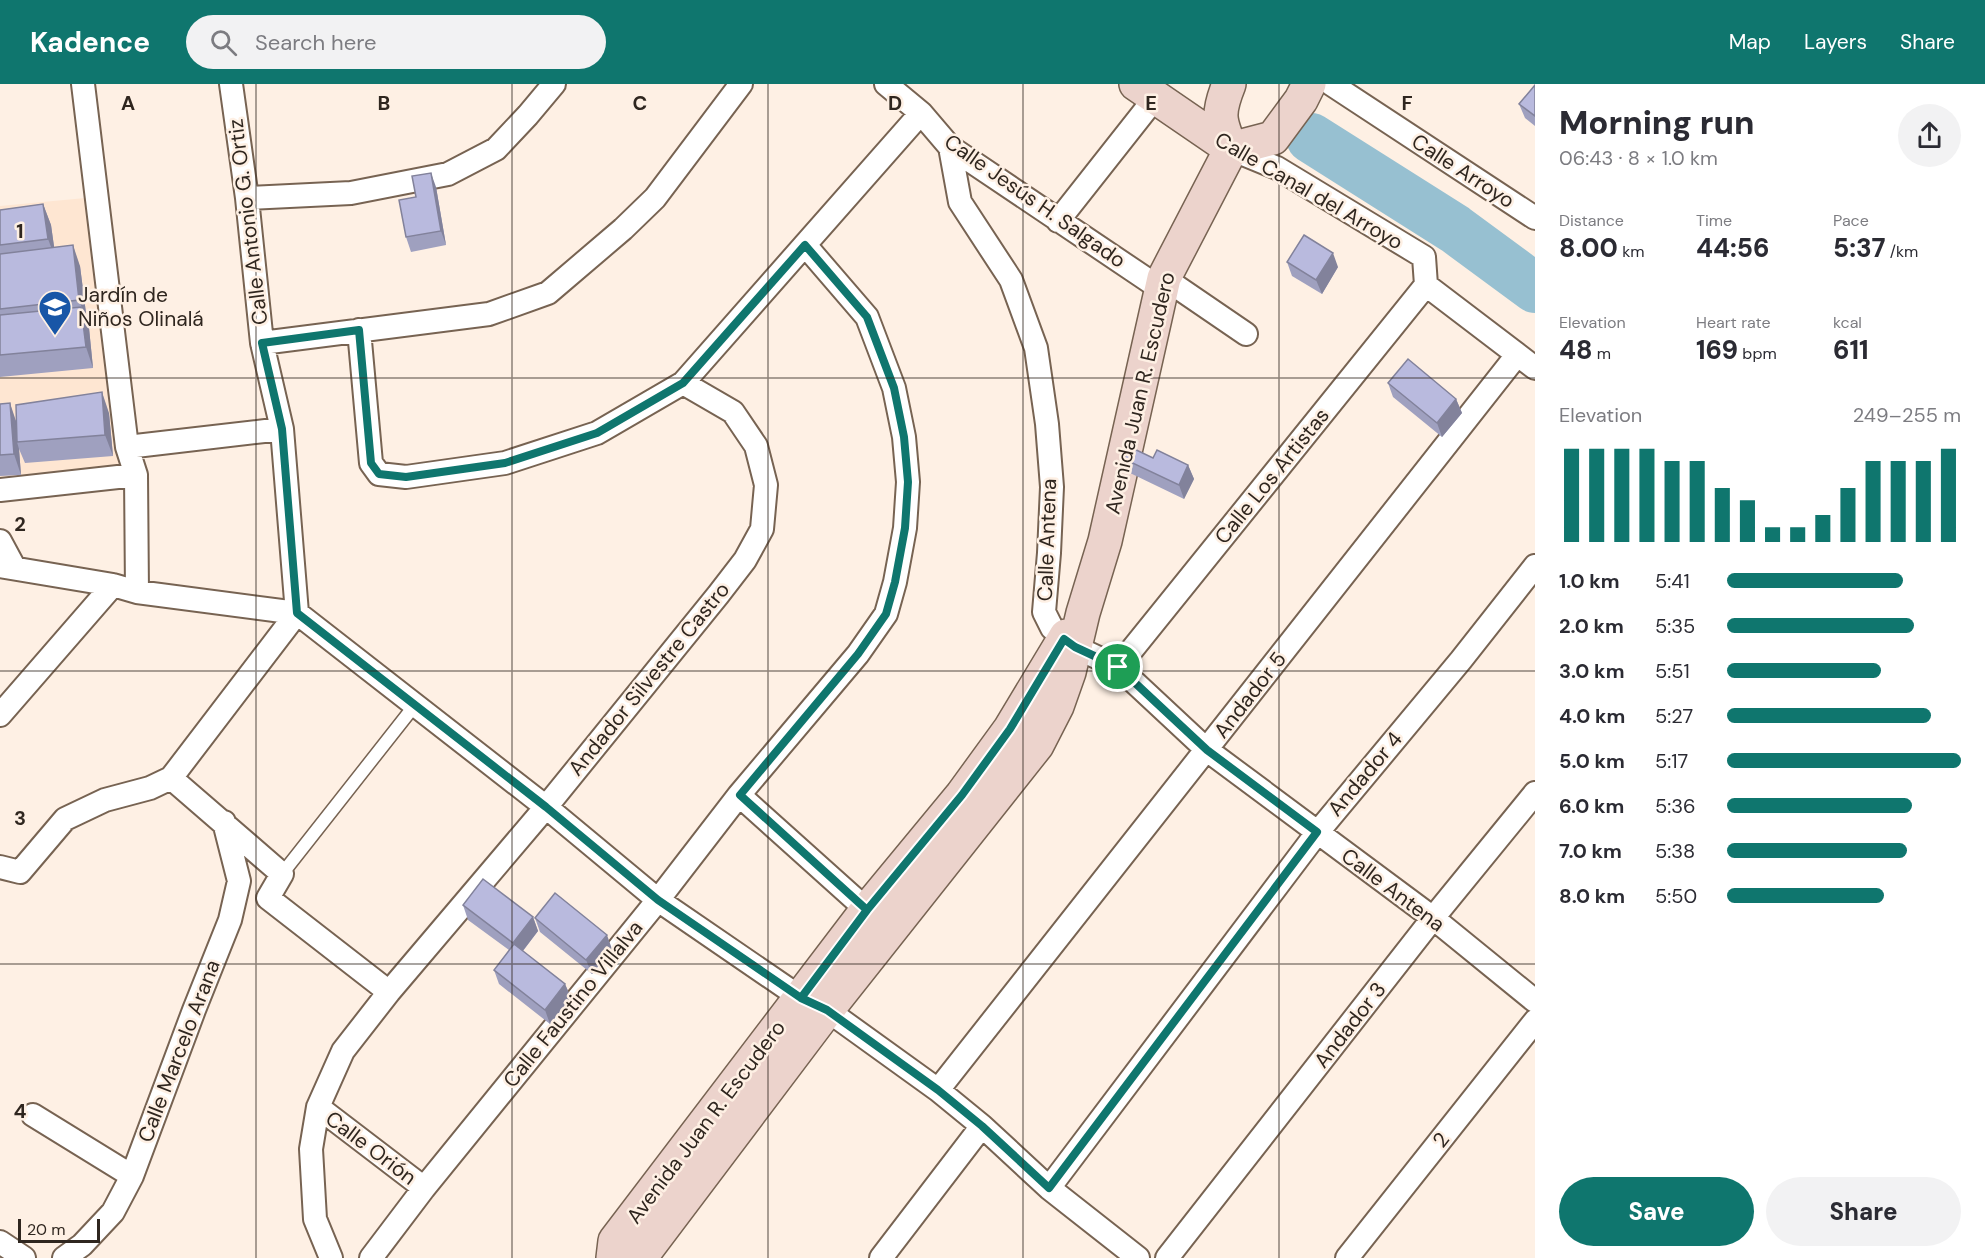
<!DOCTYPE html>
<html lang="en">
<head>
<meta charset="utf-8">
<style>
  body { margin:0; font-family:"DM Sans",sans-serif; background:#f2f2f3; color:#2b2b33; height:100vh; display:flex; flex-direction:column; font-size:22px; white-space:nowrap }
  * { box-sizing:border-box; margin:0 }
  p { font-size:20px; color:#7c7c81 }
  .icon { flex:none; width:33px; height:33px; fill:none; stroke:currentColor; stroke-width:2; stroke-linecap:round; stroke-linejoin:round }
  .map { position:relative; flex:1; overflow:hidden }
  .details { display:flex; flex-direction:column; background:#fff; width:450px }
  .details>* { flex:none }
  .scale { position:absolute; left:18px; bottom:15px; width:82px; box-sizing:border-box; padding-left:6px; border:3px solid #2f261f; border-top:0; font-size:16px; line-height:21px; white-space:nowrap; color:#2f261f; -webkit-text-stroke:4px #fef0e4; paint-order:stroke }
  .pin { position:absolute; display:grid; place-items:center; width:51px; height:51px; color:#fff; margin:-26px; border:3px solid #fff; border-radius:50%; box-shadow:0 2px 6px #0007 }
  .round { display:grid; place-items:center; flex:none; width:63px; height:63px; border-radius:32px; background:#f2f2f3 }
  .head { display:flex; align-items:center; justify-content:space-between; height:102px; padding:0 24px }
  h1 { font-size:33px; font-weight:800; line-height:45px }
  .stats { display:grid; grid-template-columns:repeat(3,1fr); gap:9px; height:102px; padding:6px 24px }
  .stats div { display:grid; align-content:center }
  .stats b { font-size:26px; font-weight:800 }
  .stats small { font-size:16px; font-weight:400 }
  .stats p { font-size:16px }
  .chart { height:168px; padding:12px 24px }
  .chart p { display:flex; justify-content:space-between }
  .chart svg { width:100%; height:108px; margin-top:6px; stroke:#0f766e; stroke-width:6 }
  .action { display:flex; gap:12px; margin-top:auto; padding:12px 24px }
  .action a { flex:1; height:69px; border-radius:36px; background:#0f766e; color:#fff; font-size:24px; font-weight:800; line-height:69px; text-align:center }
  .action a+a { background:#f2f2f3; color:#2b2b33 }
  ul { padding:0 24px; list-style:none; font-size:20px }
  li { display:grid; grid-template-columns:96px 72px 1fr; align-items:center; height:45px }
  li i { height:15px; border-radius:8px; background:#0f766e }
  header { display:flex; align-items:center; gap:36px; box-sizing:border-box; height:84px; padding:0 30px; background:#0f766e; color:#fff }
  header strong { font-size:28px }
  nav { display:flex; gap:33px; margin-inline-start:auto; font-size:21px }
  .search { width:420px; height:54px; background:#f2f2f3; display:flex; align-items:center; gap:15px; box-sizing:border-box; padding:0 21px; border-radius:33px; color:#7c7c81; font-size:22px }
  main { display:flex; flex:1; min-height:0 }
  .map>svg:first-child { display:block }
  .built { fill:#fee6d2 }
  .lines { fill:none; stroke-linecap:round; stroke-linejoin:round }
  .river { stroke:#97c0d1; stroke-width:50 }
  .lane-casing { stroke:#776352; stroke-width:15 }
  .street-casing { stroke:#776352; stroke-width:26 }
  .secondary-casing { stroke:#776352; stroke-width:36 }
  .lane { stroke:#fff; stroke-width:12 }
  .street { stroke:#fff; stroke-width:22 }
  .secondary { stroke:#ecd3cc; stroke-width:33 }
  .wall { fill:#9fa0bf }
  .shaded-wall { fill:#82829b }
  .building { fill:#b9bade; stroke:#82829b; stroke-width:1.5 }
  .route-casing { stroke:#fff; stroke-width:12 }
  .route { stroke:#0f766e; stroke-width:8 }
  .grid { fill:none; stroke:#2f261f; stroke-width:1.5; stroke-opacity:0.55 }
  .labels { text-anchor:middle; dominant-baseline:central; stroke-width:5; stroke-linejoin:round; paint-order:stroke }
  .street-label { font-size:21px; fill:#2f261f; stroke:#fef0e4 }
  .poi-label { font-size:21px; fill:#2f261f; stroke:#fef0e4; text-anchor:start }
  .grid-label { font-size:20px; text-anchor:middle; font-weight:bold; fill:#2f261f; stroke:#fef0e4; stroke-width:5; stroke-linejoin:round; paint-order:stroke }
</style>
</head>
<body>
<header>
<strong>Kadence</strong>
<div class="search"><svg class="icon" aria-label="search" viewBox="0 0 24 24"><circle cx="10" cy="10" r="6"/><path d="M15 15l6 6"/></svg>Search here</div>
<nav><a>Map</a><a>Layers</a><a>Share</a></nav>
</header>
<main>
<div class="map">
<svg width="1535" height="1174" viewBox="0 0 1535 1174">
  <rect width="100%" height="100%" fill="#fef0e4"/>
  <!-- built -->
  <path class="built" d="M96 113 122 381 0 393V122Z"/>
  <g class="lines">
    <!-- river -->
    <path class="river" d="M1311 54 1455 145 1535 204"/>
    <defs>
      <path id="lane" d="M282 790 415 621"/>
      <path id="street" d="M83 0 127 363 136 391 137 508
        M886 0 921 29 950 63 1161 205
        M1331 0 1535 134
        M950 63 960 118 1011 196 1036 264 1047 340 1052 403 1049 469 1044 528 1052 544 1075 563 1118 583 1207 666 1433 834 1535 917
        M1231 65 1277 84 1424 173 1426 201 1535 284
        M247 114 351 109 448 90 496 65 528 31 554 0
        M1058 137 1155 14
        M1164 194 1246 250
        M359 246 371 379 379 390 406 393 505 379 597 349 683 299 921 29
        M262 259 489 230 548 209 623 145 655 114 741 0
        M127 363 282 345
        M0 406 136 391
        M0 457 14 483
        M0 482 113 501 137 508 297 529 546 723 658 816 801 914 827 926 938 1006 982 1042 1049 1104 1138 1174
        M1118 583 1426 201
        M0 631 113 501
        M171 694 282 790 268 814 389 908
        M739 711 867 826
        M0 783 20 788 65 735 105 716 150 704 171 694 297 529 282 345 262 259 247 114 231 0
        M938 1006 1517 271
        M318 1023 424 1104
        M33 1031 132 1092
        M1049 1104 1317 749 1461 576 1535 482
        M0 1158 24 1174
        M64 1174 82 1161 113 1128 132 1092 194 926 230 836 239 797 224 738
        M331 1174 315 1135 311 1065 318 1023 343 967 389 908 546 723 718 511 745 476 762 445 766 401 756 362 733 328 683 299
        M371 1174 424 1104 658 816 739 711 858 570 886 530 895 498 905 444 908 398 904 353 894 304 867 233 805 161
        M881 1174 982 1042
        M1167 1174 1433 834 1535 709
        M1347 1174 1535 937"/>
      <path id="secondary" d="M1136 0 1231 65
        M1229 0C1217 30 1219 36 1231 65
        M613 1174 615 1157 867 826 962 711 1010 645 1066 552
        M635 1174 643 1170 827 926 1037 661 1057 622 1069 588 1083 529 1105 457 1164 194 1231 65 1273 54 1301 16 1309 0"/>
    </defs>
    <!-- lane casing -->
    <use href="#lane" class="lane-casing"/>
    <!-- street casing -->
    <use href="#street" class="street-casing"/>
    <!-- secondary casing -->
    <use href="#secondary" class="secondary-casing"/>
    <!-- lane -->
    <use href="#lane" class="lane"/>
    <!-- street -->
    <use href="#street" class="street"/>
    <!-- secondary -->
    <use href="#secondary" class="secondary"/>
  </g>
  <!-- wall -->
  <path class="wall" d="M1535 1V42L1525 34 1519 20Z
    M436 103 446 161 411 168 406 153 416 113Z
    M43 120 51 141 54 163 80 182 87 237H86L89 244 93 284 0 293V126Z
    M1287 178 1338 183 1322 210 1292 192Z
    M1388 299 1456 315 1462 329 1442 353 1393 313Z
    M0 320 16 337 109 329 113 372 25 379 19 365 21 391 0 392Z
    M1153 374 1188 381 1194 395 1184 415 1130 389 1124 375Z
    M463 821 533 833 538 847 523 867 565 900 571 914 550 940 499 900 494 886 509 866 468 836Z
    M535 834 612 865 592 890 540 848Z"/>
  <!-- shaded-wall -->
  <path class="shaded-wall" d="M431 89 436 103 446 161 441 147Z
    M43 120 51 141 56 176 48 155Z
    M73 161 80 182 87 237 79 216Z
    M1333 169 1338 183 1322 210 1316 196Z
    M81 223 89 244 93 284 86 263Z
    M102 308 109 329 113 372 105 351Z
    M1456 315 1462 329 1442 353 1437 339Z
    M10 319 17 340V358L19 365 21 391 14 370Z
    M1188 381 1194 395 1184 415 1179 401Z
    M533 833 538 847 518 873 513 859Z
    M607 851 612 865 592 890 586 876Z
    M565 900 571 914 550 940 545 926Z"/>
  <!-- building -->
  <path class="building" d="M1535 1V32L1519 20Z
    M431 89 441 147 406 153 399 116 416 113 412 92Z
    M43 120 48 155 0 161V126Z
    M1304 151 1333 169 1316 196 1287 178Z
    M73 161 79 216 0 225V170Z
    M81 223 86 263 0 271V231Z
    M1408 275 1456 315 1437 339 1388 299Z
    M102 308 105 351 17 358 16 321Z
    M10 319 14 370 0 371V320Z
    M1130 363 1153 374 1157 366 1188 381 1179 401 1124 375Z
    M483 795 533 833 513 859 463 821Z
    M555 809 607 851 586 876 535 834Z
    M514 860 565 900 545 926 494 886Z"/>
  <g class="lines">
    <defs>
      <path id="route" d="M1118 583 1075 563 1064 555 1010 645 962 711 867 826 801 914 658 816 546 723 297 529 282 345 262 259 359 246 371 379 379 390 406 393 505 379 597 349 683 299 805 161 867 233 894 304 904 353 908 398 905 444 895 498 886 530 858 570 740 711 867 826 801 914 827 926 938 1006 982 1042 1049 1104 1317 748 1207 666 1118 583"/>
    </defs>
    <!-- route casing -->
    <use href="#route" class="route-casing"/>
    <!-- route -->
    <use href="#route" class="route"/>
  </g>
  <!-- grid -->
  <path class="grid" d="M256 0V1174M512 0V1174M768 0V1174M1023 0V1174M1279 0V1174M0 294H1535M0 587H1535M0 880H1535"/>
  <!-- icons -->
  <defs>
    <symbol id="school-pin" viewBox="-11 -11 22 30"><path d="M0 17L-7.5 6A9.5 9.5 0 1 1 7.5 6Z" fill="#1856a7" stroke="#fef0e4"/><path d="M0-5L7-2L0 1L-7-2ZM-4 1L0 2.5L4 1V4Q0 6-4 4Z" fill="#fff"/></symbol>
  </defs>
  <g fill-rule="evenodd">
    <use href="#school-pin" x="36" y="204" width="38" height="52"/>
  </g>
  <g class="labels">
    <!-- street labels -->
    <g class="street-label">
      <text transform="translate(1463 87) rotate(33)">Calle Arroyo</text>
      <text transform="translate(1309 107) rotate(30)">Calle Canal del Arroyo</text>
      <text transform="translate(1035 117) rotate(35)">Calle Jesús H. Salgado</text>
      <text transform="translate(248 138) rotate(-97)">Calle Antonio G. Ortiz</text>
      <text transform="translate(1140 309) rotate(-77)">Avenida Juan R. Escudero</text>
      <text transform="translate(1272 392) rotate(-51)">Calle Los Artistas</text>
      <text transform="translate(1047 456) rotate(-88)">Calle Antena</text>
      <text transform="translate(649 595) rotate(-51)">Andador Silvestre Castro</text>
      <text transform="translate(1250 611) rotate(-52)">Andador 5</text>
      <text transform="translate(1365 690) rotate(-50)">Andador 4</text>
      <text transform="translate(1393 806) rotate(37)">Calle Antena</text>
      <text transform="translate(573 920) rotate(-51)">Calle Faustino Villalva</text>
      <text transform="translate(1350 941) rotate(-52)">Andador 3</text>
      <text transform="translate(179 967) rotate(-69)">Calle Marcelo Arana</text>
      <text transform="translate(706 1038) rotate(-53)">Avenida Juan R. Escudero</text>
      <text transform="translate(1441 1056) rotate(-52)">2</text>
      <text transform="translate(371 1064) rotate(37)">Calle Orión</text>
    </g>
    <!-- poi labels -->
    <g class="poi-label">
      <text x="78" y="211">Jardín de<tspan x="78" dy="24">Niños Olinalá</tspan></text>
    </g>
  </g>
  <g class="grid-label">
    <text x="128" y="26">A</text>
    <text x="384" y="26">B</text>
    <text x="640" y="26">C</text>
    <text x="895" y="26">D</text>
    <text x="1151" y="26">E</text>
    <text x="1407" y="26">F</text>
    <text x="20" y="154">1</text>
    <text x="20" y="447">2</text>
    <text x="20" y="741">3</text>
    <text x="20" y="1034">4</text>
  </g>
</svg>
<div class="scale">20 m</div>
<div class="pin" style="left:1118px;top:583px;background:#1e9e55"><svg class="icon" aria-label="arrive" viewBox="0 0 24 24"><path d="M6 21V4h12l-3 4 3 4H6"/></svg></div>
</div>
<section class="details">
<div class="head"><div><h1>Morning run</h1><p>06:43 · 8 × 1.0 km</p></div><a class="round"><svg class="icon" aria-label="share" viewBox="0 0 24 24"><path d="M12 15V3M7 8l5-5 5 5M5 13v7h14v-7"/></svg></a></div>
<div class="stats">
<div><p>Distance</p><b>8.00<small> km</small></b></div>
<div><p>Time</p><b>44:56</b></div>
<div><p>Pace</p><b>5:37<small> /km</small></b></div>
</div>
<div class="stats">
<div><p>Elevation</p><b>48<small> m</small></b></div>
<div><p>Heart rate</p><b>169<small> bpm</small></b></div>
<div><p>kcal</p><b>611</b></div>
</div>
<div class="chart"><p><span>Elevation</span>249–255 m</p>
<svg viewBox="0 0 160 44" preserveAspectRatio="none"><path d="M5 44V6M15 44V6M25 44V6M35 44V6M45 44V11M55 44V11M65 44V22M75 44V27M85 44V38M95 44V38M105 44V33M115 44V22M125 44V11M135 44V11M145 44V11M155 44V6"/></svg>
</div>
<ul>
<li><b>1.0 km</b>5:41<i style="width:75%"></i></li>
<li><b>2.0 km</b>5:35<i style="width:80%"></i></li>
<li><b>3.0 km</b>5:51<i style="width:66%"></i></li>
<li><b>4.0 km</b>5:27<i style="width:87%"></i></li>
<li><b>5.0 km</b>5:17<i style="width:100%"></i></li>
<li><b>6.0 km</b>5:36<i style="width:79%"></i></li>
<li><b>7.0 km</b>5:38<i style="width:77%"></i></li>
<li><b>8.0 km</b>5:50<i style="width:67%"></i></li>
</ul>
<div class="action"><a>Save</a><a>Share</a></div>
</section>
</main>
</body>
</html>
